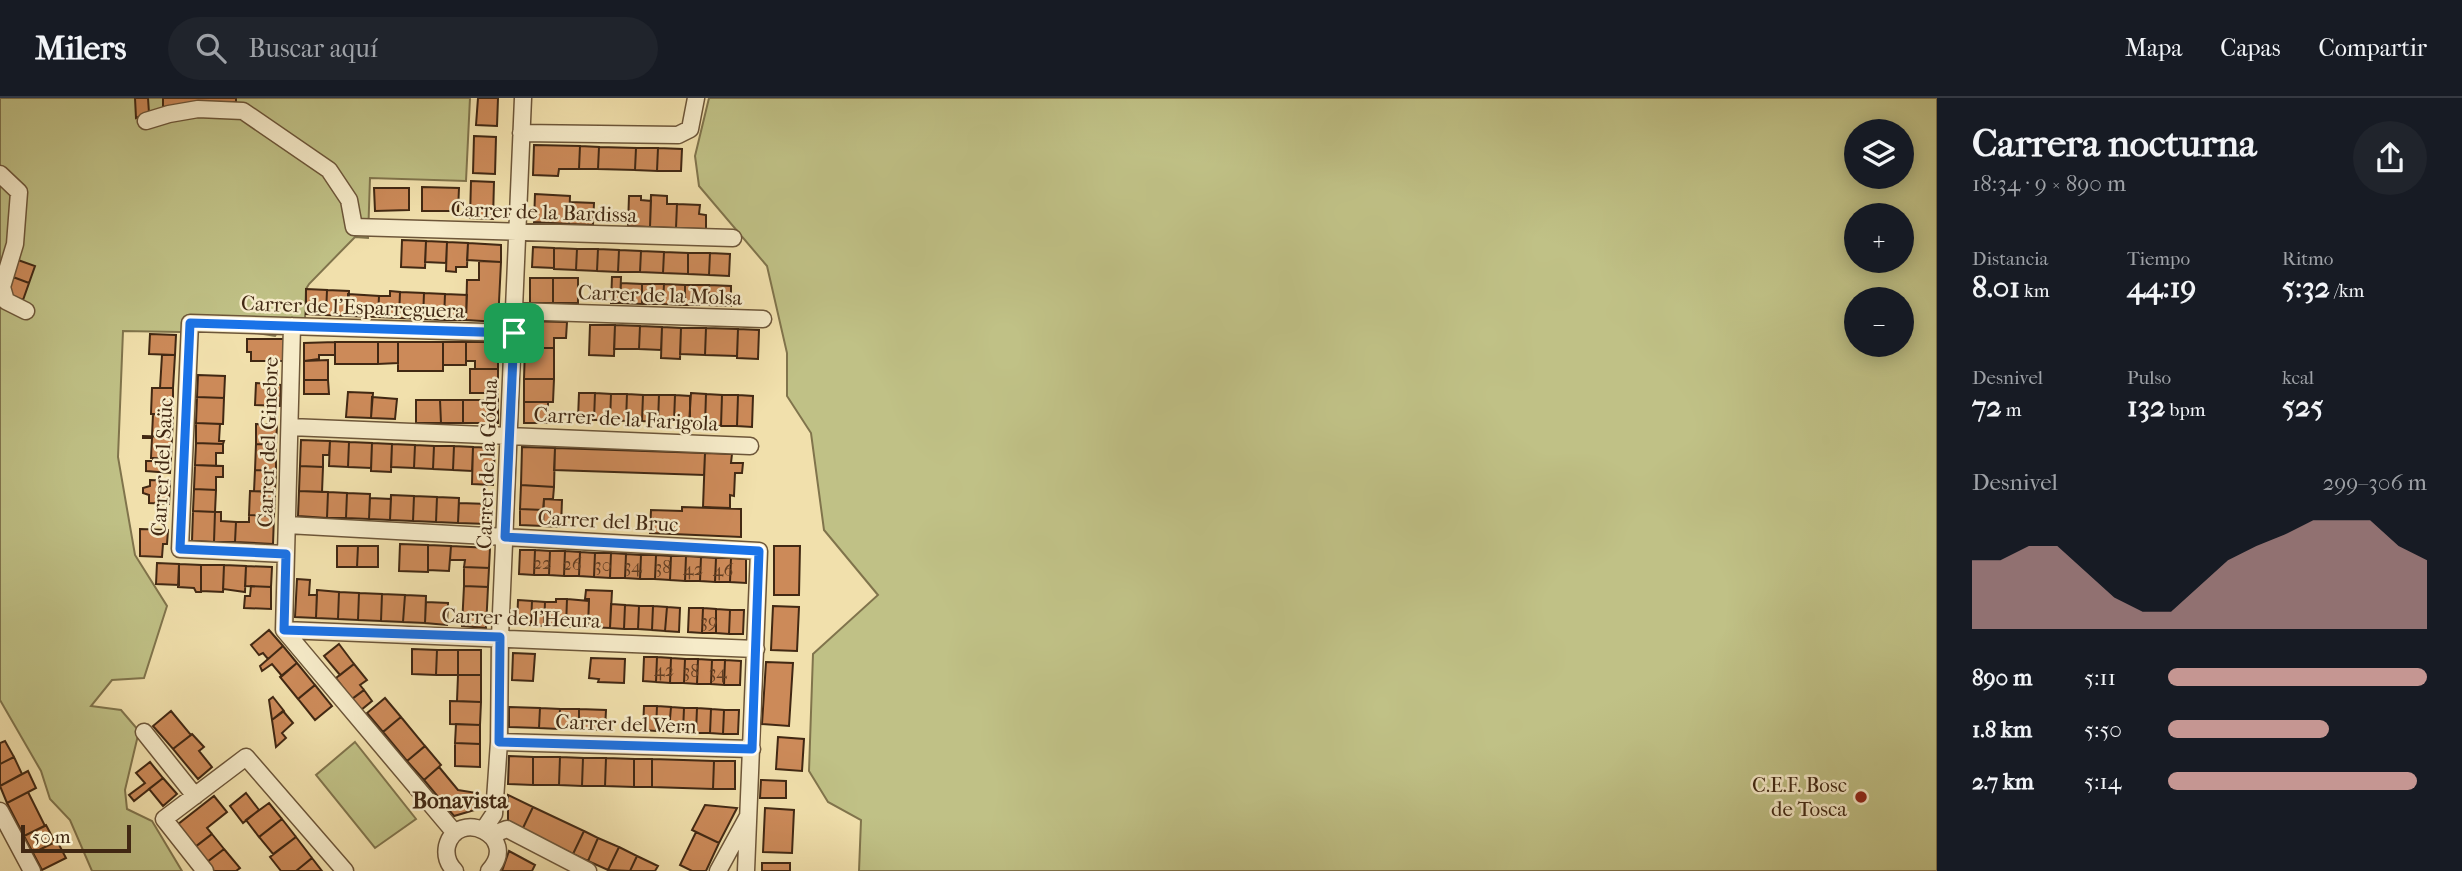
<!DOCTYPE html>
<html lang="es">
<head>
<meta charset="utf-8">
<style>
  body { margin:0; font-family:"IM FELL French Canon",serif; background:#20242c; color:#f1f3f6; height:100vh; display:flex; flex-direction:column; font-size:26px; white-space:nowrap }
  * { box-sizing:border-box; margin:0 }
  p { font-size:23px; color:#9ea1a6 }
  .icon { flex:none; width:38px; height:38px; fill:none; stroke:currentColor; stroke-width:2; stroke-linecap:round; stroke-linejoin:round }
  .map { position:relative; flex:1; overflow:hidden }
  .sheet { display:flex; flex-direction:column; background:#171b24; width:525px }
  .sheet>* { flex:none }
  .buttons { position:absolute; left:1844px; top:21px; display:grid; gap:14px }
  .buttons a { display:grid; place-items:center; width:70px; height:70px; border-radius:50%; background:#171b24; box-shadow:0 4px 18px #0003; font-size:35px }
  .scale { position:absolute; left:21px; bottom:18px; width:110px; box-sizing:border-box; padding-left:7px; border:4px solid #412813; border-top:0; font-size:19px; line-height:24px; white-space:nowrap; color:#412813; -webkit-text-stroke:5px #f6ebc9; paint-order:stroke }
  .pin { position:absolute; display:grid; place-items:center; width:60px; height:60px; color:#fff; margin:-30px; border-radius:14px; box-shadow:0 4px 10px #0006 }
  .round { display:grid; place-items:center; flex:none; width:74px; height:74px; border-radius:37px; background:#20242c }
  .head { display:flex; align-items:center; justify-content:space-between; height:119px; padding:0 35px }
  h1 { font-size:38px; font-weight:700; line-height:52px }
  .stats { display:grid; grid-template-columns:repeat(3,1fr); gap:10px; height:119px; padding:7px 35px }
  .stats div { display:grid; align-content:center }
  .stats b { font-size:30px; font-weight:700 }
  .stats small { font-size:19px; font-weight:400 }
  .stats p { font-size:19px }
  .chart { height:196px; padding:14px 35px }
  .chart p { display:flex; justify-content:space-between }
  .chart svg { width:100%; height:126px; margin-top:7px; fill:#c59692; opacity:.7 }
  ul { padding:0 35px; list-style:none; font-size:23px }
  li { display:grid; grid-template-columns:112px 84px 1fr; align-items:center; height:52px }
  li i { height:18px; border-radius:9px; background:#c59692 }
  header { display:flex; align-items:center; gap:42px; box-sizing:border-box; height:98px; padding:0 35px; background:#171b24; border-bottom:2px solid #363941 }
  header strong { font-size:33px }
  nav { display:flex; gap:38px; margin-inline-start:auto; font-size:24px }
  .search { width:490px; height:63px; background:#20242c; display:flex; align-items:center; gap:18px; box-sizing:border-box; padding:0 24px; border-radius:38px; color:#9ea1a6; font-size:26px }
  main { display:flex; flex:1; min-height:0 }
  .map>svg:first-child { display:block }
  .green { fill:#c0c186; stroke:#80744c; stroke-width:2; fill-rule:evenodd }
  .building { fill:#cc8a59; stroke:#412813; stroke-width:2 }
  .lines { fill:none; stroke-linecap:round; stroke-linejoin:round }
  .minor-casing { stroke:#6d5639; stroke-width:19 }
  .minor { stroke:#f6ebc9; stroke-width:16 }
  .route-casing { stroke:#fff; stroke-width:14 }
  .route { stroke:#1a73e8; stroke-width:9 }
  .poi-dot { fill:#8f2418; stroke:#f6ebc9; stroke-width:2.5 }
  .labels { text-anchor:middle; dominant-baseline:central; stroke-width:5; stroke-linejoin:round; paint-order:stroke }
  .number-label { font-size:18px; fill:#644024 }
  .street-label { font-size:21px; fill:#412813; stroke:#f6ebc9 }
  .poi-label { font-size:21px; fill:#412813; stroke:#f6ebc9; text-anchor:end }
  .neighbourhood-label { font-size:23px; font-weight:bold; fill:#412813; stroke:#f6ebc9 }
</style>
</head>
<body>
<header>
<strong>Milers</strong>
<div class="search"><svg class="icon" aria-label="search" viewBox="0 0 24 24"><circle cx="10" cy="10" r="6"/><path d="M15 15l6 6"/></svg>Buscar aquí</div>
<nav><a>Mapa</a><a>Capas</a><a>Compartir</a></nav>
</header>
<main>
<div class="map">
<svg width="1937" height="773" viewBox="0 0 1937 773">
  <rect width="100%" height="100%" fill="#f1e0ac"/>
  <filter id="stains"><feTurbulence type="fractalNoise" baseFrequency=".00286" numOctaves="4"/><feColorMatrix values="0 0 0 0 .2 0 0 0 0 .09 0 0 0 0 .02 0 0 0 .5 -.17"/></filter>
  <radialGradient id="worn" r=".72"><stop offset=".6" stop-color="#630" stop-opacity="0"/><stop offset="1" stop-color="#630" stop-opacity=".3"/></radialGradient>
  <!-- green -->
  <path class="green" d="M0 0H470L466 83 370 80 368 140 355 139 309 186 306 191 305 220H287L275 238 227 230 181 234 123 233 118 359 135 457 167 508 144 580 112 582 91 608 121 612 139 633 125 692 127 711 152 723 182 773H92L70 722 50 701 41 673 0 602Z
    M709 0H1937V773H859L861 722 828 704 809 673 813 556 878 497 824 432 811 335 787 298V255L767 168 699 88 695 58ZM1857 33H1902V79H1857ZM1857 117H1902V163H1857ZM1857 201H1902V247H1857Z
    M355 644 416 721 375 750 316 677Z"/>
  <!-- building -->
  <path class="building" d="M135 0H148L149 15 136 20Z
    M163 0H236V4L163 9Z
    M478 0H498L497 28 476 27Z
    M474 38 496 39 495 76 473 75Z
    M534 47 580 48 579 71H559L558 78 533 77Z
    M580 48 599 49 598 71H579Z
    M599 49 636 50 635 72 598 71Z
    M636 50H658L657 73 635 72Z
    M658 50 682 51 681 73H657Z
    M471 83 494 84 493 121 470 120Z
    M422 89 459 90 458 113H422Z
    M374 90H409V112L375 113Z
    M535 96 570 98 569 126 534 124Z
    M651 97 667 98V106H677L676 130 650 129Z
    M629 98H641V102L651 103 650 129 628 128Z
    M570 104 594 105 593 127 569 126Z
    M677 106 700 107 699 116 706 117V131L676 130Z
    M402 142 426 143 425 170 401 169Z
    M426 143 447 144 446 165 425 164Z
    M447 144 468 145 467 169H456V174L446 173Z
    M468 145 501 147V164L467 162Z
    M533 149 554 150V170L532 169Z
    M554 150 577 151 576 172 554 171Z
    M577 151H598L597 173 576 172Z
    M598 151 619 152 618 174 597 173Z
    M619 152 641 153 640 174H618Z
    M641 153 664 154 663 175 640 174Z
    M664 154 688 155V176L663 175Z
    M688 155H710L709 177 688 176Z
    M710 155 730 156 729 178 709 177Z
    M18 162 35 168 29 185 13 179Z
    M479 163 501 164 498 224 466 222 467 182H479Z
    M13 179 29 185 23 202 7 196Z
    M612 179H621L620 205H611Z
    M530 180H553V205H530Z
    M553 180H578V205H553Z
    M621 185 642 186V206L620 205Z
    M642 186H664L663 206H642Z
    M664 186 685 187V207L663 206Z
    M685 187H709L708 207H685Z
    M709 187 731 188V208L708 207Z
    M306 191 327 192 326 217 306 216Z
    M327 192 349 193 348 218 326 217Z
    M390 193 400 194 399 220 378 219 379 198H390Z
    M400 194 424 195 423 221 399 220Z
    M424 195 445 196 444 222 423 221Z
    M348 196 379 198 378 219 348 218Z
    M445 196 467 197 466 222H444Z
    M525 223 567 224 566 240H554V250H525Z
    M590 227H615L614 258 589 257Z
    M615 227 640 228 639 251H614Z
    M640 228 662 229 661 252 639 251Z
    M662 229 681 230 680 261 661 260Z
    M681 230H706L705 257 680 256Z
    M706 230 738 231 737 258 705 257Z
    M738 231 759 232 758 261 737 260Z
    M150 236 176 237 175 257 149 256Z
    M247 241H284V263H251V254H247Z
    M335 244H378V266H335Z
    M335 244V257H319V261L304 263V245Z
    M378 244H398V265L378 266Z
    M398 244H443V273H398Z
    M443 244H466V267H443Z
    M466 244H498V271H475V263H466Z
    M525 250H554V281H524Z
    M162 257H175L173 290H160Z
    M328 262V282H304V263Z
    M470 271H498V295H470Z
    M198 277 225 278 224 300 197 299Z
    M524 281H554L553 304H524Z
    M304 282H328L329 296H304Z
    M256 285 281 287 280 308 255 307Z
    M152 290H173V317L151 316Z
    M348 294 373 295 371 320 346 319Z
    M486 295H498V325H463V302H486Z
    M579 295H595L594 322 578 321Z
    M595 295 611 296 610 322H594Z
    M691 295 706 296 705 327 689 326Z
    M611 296H627L626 323 610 322Z
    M627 296 643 297 642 323H626Z
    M706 296 722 297 721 328 705 327Z
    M643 297H659L658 324 642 323Z
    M659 297H675L674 324H658Z
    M675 297 690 298V324H674Z
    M722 297H738L737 328H721Z
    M738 297 753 298 752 329 737 328Z
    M197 299 224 300 223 326 196 325Z
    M372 299 397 301 395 321 371 320Z
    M416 302H440L441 325H416Z
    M440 302H463V325H441Z
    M524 304H548V315H563V325H524Z
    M153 316 173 317 172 339 152 338Z
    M196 325 220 326 219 343H224L223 346 196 345Z
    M256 326 277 327 276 347 256 346Z
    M143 338 172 339 171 361 151 360 152 340H143Z
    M301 342 330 343 329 357H323V369L300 368Z
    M330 343 349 344 348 369 329 368Z
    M349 344 372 345 371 370 348 369Z
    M196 345 223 346V355H216V368L195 367Z
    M372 345 392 346 391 374 371 373Z
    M256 346 276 347V373L255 372Z
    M392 346 415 347 414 370 391 369Z
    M415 347 434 348 433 371 414 370Z
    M434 348H454L453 372 433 371Z
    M454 348 473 349 472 373 453 372Z
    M473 349 495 350 493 387 472 386Z
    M522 349 555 350 554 389 521 387Z
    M555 350 705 355 704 377 554 372Z
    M705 355 732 356 731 365H743L742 375H735L734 398 730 397V410L703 409Z
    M153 360 171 361 170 375 146 373V363H153Z
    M195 367 223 368V379H216V392L194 391Z
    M300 368 323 369 322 394 299 393Z
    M255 372 276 373 275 394 254 393Z
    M150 382 170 383 169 406 149 405V397L143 395V390L150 388Z
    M521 387 554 389 553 401H544L543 412 520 411Z
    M194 391 216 392 215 414 193 413Z
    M250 393 275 394 274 418 249 417Z
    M299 393 328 394 327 420 298 418Z
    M328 394 347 395 346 420H327Z
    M347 395 370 396 369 421 346 420Z
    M391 397 414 398 413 423 390 422Z
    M414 398 437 399 436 424 413 423Z
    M437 399 459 400 458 425 436 424Z
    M370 400 391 401 390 422 369 421Z
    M544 401 562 402 561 429 543 428Z
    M459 405 488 406V426L458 425Z
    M682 409 741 411V439L650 435 651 412 682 413Z
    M520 411 543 412V428L520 427Z
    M193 413 215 414 214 444 192 443Z
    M215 414H221V423L236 424 235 444H214Z
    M249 417 274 418 273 446 235 444 236 424H249Z
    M140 431 168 432 167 446H163L162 459 140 458Z
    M400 446 428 447V474L399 473Z
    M428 447 451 448 449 473 428 472Z
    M337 448H358L357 469H337Z
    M358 448H378V469H357Z
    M451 448 490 450 489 470 464 469 465 462H450Z
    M774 448H800L799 497H774Z
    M520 452H535L534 477 519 476Z
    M535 452 550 453 549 477H534Z
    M550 453H565L564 478 549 477Z
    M565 453 580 454 579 478H564Z
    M580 454 595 455 594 479 579 478Z
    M595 455H611L610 480 594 479Z
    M611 455 626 456 625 480H610Z
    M626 456 641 457 640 481 625 480Z
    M641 457H656L655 481H640Z
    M656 457 671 458 670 482 655 481Z
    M671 458H686L685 483 670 482Z
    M686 458 701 459 700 483H685Z
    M701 459 716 460 715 484 700 483Z
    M716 460H731L730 484H715Z
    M731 460 746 461V485L730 484Z
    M157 465 179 466V487L156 486Z
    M179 466 201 467V494H196L194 490 178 489Z
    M201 467H224L223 494 201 493Z
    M224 467 246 468 245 494 223 491Z
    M246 468 272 469 271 489 245 488Z
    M464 469 489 470 488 489 464 488Z
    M297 481 310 482 309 497H317L316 520 295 519Z
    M251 488 271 489V511L244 510 245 498H250Z
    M464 488 488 489 486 530 462 528Z
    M317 492 339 494 338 521 316 520Z
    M586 492 612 493 610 530 588 529 589 501H585Z
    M339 494 359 495 358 522 338 521Z
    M359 495 382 496 381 523 358 522Z
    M382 496 405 497 403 524 381 523Z
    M405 497 426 498 425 525 403 524Z
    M556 501H567L566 529 544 528 545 504H556Z
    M567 501 589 503 588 529H566Z
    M518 502 532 503 531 527 517 526Z
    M532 503 545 504 544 528 531 527Z
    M426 504 448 505 447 527 425 525Z
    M611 506 625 507 624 531 610 530Z
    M625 507 639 508 638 531H624Z
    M639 508H653L652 532 638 531Z
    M653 508 667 509 665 533 652 532Z
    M773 508 799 509 797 553 771 552Z
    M667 509 680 510 679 534 665 533Z
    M689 510H703L702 535 688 534Z
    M703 510 716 511V535H702Z
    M716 511 730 512 729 536 716 535Z
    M730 512H744L743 536H729Z
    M269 532 283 548 268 561 263 555 259 557 251 547Z
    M339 546 354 566 340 577 324 558Z
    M283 548 297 565 282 578 272 566 262 573 260 568Z
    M412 551 437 552 436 577 412 576Z
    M437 552H458V577H436Z
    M458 552H481V577H458Z
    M513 555 535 556 533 583 512 582Z
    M644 559H657L656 584 643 583Z
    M657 559 671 560 670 585 656 584Z
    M591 560 625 561 624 585 598 584 599 581 589 580Z
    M671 560 685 561 684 585H670Z
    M685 561H698L697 586 684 585Z
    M698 561 712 562 711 586H697Z
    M712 562H725L724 587 711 586Z
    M725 562 741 563 740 587H724Z
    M766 564 793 565 789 628 762 626Z
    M297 565 315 587 298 601 280 579Z
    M354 566 367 582 360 587 364 592 352 601 336 580Z
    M458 577H481V604L457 603Z
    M315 587 332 608 315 622 298 601Z
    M364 592 372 603 361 612 352 601Z
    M273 599 284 613 272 622 269 602Z
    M385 600 401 619 383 634 367 615Z
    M450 603 481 604 480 627 450 626Z
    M644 608H657L656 633 643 632Z
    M657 608 671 609 669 633H656Z
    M509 609 540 610 539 630 509 629Z
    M671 609 684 610 683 634 669 633Z
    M540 610 560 611 559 631 539 630Z
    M684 610H697L696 635 683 634Z
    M697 610 711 611 710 635H696Z
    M560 611H579V631H559Z
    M579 611 606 612 605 632 579 631Z
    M711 611 724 612 723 636 710 635Z
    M724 612H739L738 636H723Z
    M171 613 191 637 173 651 153 628Z
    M283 613 293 625 282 635 286 640 276 649 272 622Z
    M401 619 425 648 407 663 383 634Z
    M456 626 480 627V646L455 645Z
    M192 636 204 649 199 653 212 669 198 681 173 651Z
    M778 639 804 641 802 673 776 671Z
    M5 643 14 659 0 666V645Z
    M455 645 480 646V669L455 668Z
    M425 648 441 667 424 682 407 663Z
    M509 658 533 659V687L508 686Z
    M14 659 22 676 0 688V666Z
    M533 659H560L559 687H533Z
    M560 659 583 660 582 688 559 687Z
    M583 660H606L605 688H582Z
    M606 660 634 661V689L605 688Z
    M634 661H652V689H634Z
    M652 661 714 663 713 691 652 689Z
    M714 663H735V691H713Z
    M150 664 163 680 134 703 129 697 145 685 136 675Z
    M439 669 458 692 477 695 478 711 454 718 424 682Z
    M28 673 36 690 7 705 0 688Z
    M163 680 177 696 163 708 149 691Z
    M761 682 786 683V700H760Z
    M28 694 45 728 24 738 7 705Z
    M246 695 259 712 243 725 230 708Z
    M508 697 533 709 522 732 508 725Z
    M214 698 227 714 207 730 212 736 195 749 177 727Z
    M269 705 282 721 259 739 246 722Z
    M705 707 737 710 719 745 692 732Z
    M533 709 584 733 573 756 522 732Z
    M765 710 794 712 792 755 763 754Z
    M282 721 296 739 273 756 259 739Z
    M46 727 55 744 33 755 24 738Z
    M584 733 598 740 588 763 573 756Z
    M696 734 719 745 706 773H692L680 767Z
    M212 736 224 751 207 764 195 749Z
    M296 739 312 760 296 773H281L270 759Z
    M598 740 619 749 608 772 588 763Z
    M57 743 66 760 42 772 33 755Z
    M619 749 637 758 630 773 608 772Z
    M224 751 240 770 236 773H214L207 764Z
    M509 753 535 767 532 773H502Z
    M637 758 658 768 655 773H630Z
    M312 760 322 773H296Z
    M762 765H790V773H762Z"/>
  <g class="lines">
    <defs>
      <path id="minor" d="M146 23 169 16 198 11 243 13 329 72 349 102 354 129 733 140
        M521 35 678 37 690 31 696 0
        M0 76 19 94 15 146 2 189 6 203 26 213
        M514 213 763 221
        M292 228 284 532 455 735
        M290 329 750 348
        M287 427 759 453 746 773
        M286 456 180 451 190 225 514 235
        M284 532 756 551
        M144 634 195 698
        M499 644 752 651
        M0 713 32 773
        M484 731 494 716 499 644 500 539 523 0
        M491 737 507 731 588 773
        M205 773 164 721 246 659 345 773
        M455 773C448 766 445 758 447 748 457 709 521 738 489 773
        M718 773 747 720"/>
    </defs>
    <!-- minor casing -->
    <use href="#minor" class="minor-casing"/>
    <!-- minor -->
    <use href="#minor" class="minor"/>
  </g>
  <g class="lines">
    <defs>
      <path id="route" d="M190 225 514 235 505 439 759 453 752 651 499 644 500 539 284 532 286 456 180 451Z"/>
    </defs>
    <!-- route casing -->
    <use href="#route" class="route-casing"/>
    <!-- route -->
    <use href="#route" class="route"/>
  </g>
  <!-- markers -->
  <circle class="poi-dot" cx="1861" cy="699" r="7"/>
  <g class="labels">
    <!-- number labels -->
    <g class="number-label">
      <text x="542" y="465">22</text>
      <text x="572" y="466">26</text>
      <text x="603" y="467">30</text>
      <text x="633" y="468">34</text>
      <text x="663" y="469">38</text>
      <text x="693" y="471">42</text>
      <text x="723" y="472">46</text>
      <text x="709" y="523">39</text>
      <text x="664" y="572">42</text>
      <text x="691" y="573">38</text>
      <text x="718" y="574">34</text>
    </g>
    <!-- street labels -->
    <g class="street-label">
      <text transform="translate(544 114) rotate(2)">Carrer de la Bardissa</text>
      <text transform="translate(660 197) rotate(2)">Carrer de la Molsa</text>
      <text transform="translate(353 209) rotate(2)">Carrer de l'Esparreguera</text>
      <text transform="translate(626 321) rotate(3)">Carrer de la Farigola</text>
      <text transform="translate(268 344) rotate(-88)">Carrer del Ginebre</text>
      <text transform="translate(487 366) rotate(-88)">Carrer de la Gódua</text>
      <text transform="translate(162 369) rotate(-87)">Carrer del Saüc</text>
      <text transform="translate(608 423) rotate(3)">Carrer del Bruc</text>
      <text transform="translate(521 520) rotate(2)">Carrer de l'Heura</text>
      <text transform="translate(626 626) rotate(2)">Carrer del Vern</text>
    </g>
    <!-- poi labels -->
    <g class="poi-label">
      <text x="1847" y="687">C.E.F. Bosc<tspan x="1847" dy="24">de Tosca</tspan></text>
    </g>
    <!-- neighbourhood labels -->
    <g class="neighbourhood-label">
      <text x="460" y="702">Bonavista</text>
    </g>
  </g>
  <rect width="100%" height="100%" filter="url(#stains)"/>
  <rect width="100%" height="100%" fill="url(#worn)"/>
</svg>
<div class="buttons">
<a><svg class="icon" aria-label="layers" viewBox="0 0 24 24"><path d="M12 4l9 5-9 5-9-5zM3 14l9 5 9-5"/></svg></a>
<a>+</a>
<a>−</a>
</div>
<div class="scale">50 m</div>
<div class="pin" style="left:514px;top:235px;background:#1e9e55"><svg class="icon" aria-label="arrive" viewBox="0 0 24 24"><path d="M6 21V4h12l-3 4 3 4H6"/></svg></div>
</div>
<section class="sheet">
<div class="head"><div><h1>Carrera nocturna</h1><p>18:34 · 9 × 890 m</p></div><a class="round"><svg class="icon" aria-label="share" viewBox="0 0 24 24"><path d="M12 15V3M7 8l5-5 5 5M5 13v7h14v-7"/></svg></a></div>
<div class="stats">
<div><p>Distancia</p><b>8.01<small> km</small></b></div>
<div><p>Tiempo</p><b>44:19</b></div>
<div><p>Ritmo</p><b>5:32<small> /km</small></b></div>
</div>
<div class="stats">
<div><p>Desnivel</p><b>72<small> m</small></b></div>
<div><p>Pulso</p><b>132<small> bpm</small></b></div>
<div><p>kcal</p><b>525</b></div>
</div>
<div class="chart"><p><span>Desnivel</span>299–306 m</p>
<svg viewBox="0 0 160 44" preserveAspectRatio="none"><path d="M0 44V20L10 20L20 15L30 15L40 24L50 33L60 38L70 38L80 29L90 20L100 15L110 11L120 6L130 6L140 6L150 15L160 20V44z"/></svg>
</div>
<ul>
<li><b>890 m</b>5:11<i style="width:100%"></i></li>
<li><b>1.8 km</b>5:50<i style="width:62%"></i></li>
<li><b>2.7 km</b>5:14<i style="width:96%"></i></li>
</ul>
</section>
</main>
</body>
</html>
